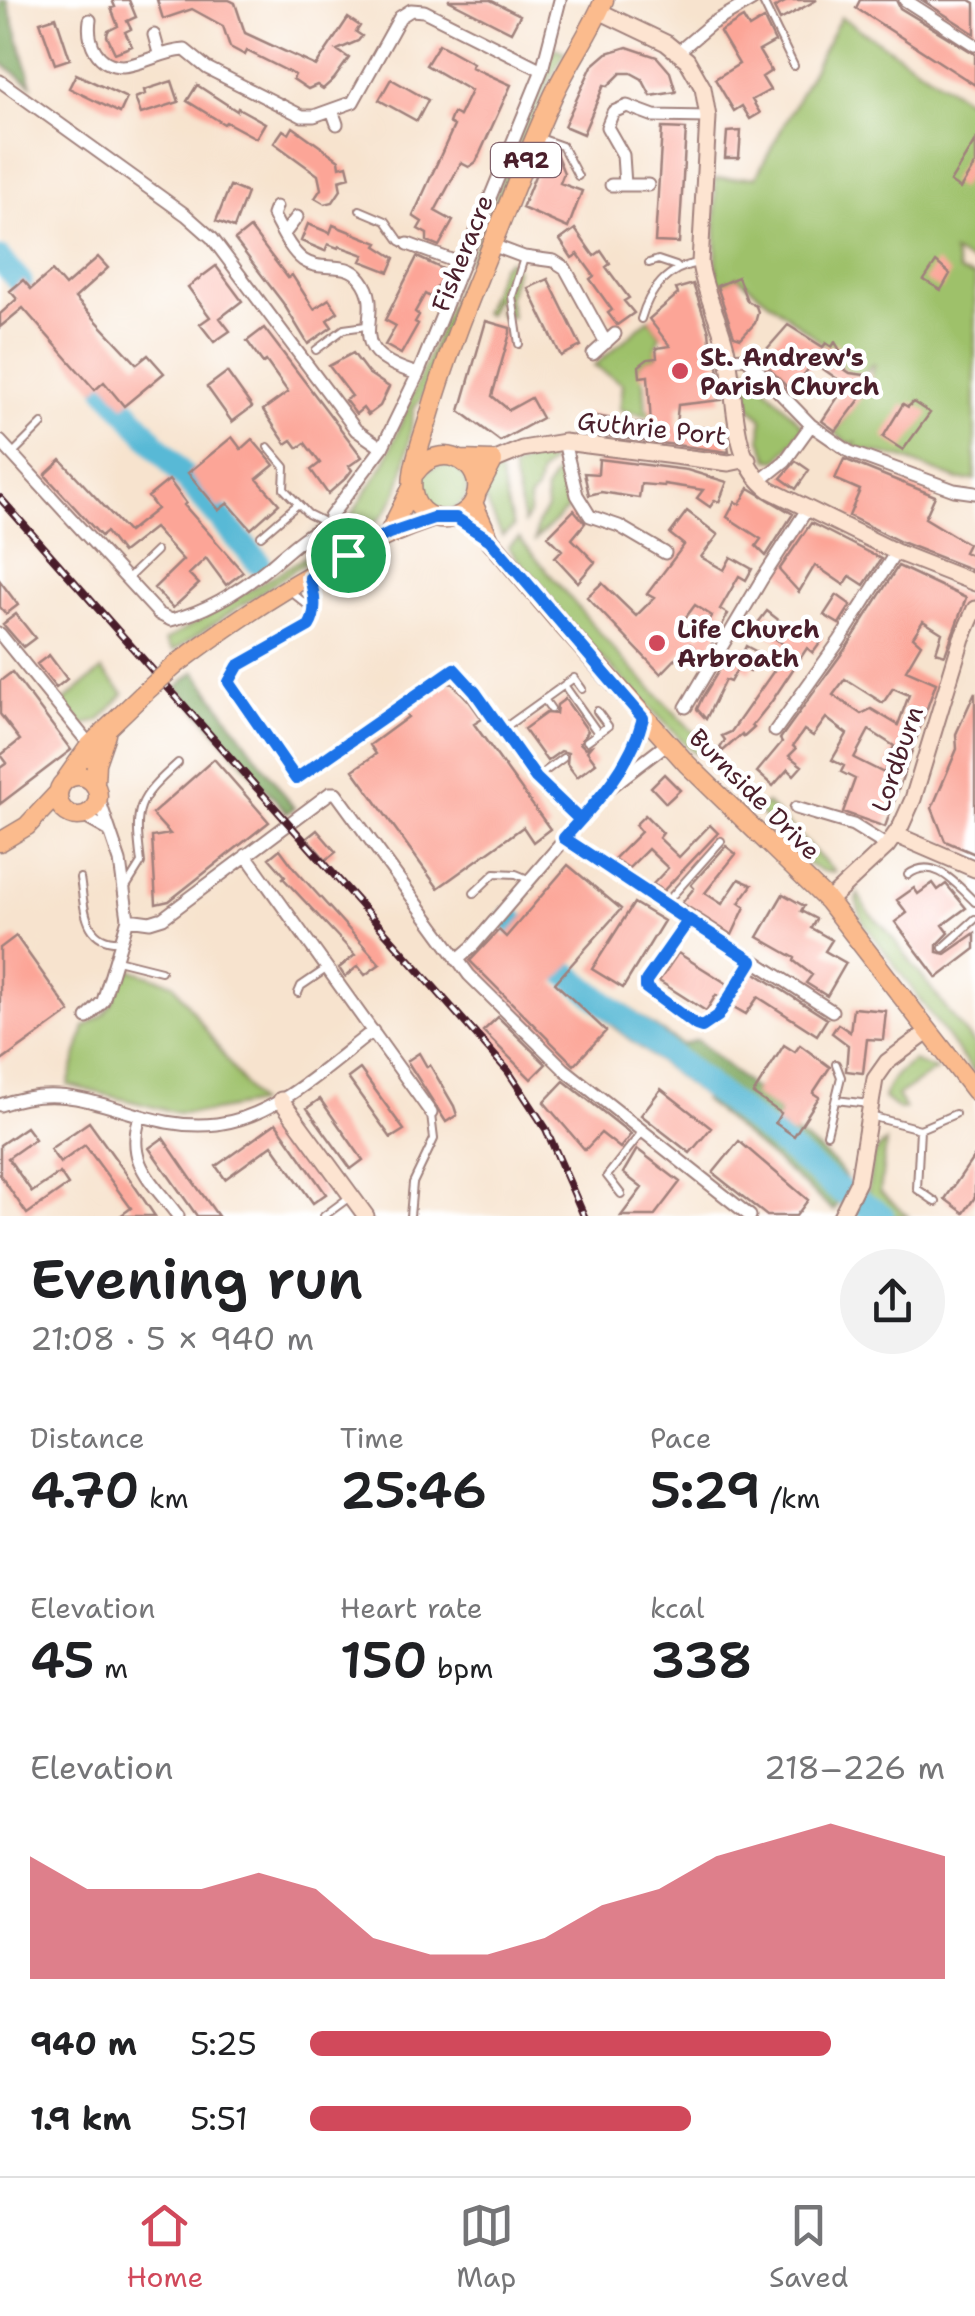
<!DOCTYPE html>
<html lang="en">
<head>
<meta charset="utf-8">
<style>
  body { margin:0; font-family:"Shantell Sans",sans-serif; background:#f2f2f2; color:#202124; height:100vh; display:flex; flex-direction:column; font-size:38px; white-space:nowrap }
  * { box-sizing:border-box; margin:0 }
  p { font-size:32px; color:#757577 }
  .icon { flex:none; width:55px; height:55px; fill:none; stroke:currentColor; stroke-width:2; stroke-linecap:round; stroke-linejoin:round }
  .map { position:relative; height:1216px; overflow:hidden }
  .side { display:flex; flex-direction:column; background:#fff; flex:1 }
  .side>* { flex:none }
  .pin { position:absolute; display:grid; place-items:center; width:85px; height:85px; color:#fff; margin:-42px; border:5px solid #fff; border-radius:50%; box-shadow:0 2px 10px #0007 }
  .round { display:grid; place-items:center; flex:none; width:105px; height:105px; border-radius:52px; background:#f2f2f2 }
  .overview { display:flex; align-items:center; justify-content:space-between; height:170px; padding:0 30px }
  h1 { font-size:55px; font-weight:600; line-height:75px }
  .figures { display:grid; grid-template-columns:repeat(3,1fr); gap:15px; height:170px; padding:10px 30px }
  .figures div { display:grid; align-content:center }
  .figures b { font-size:50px; font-weight:600 }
  .figures small { font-size:28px; font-weight:400 }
  .figures p { font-size:28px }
  .chart { height:280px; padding:20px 30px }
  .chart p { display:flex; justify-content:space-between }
  .chart svg { width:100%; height:180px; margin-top:10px; fill:#d1495b; opacity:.7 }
  ul { padding:0 30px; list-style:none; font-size:32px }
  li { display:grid; grid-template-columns:160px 120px 1fr; align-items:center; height:75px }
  li i { height:25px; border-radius:12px; background:#d1495b }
  .tab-bar { display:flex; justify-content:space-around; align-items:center; height:140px; border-top:2px solid #e0e0e0; background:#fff; font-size:28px; color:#757577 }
  .tab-bar a { display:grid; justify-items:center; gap:5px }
  .tab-bar .current { color:#d1495b }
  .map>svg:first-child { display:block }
  .green { fill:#9ec16a; stroke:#74704a; stroke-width:2.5 }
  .forest { fill:#7ea75e; stroke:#646344; stroke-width:2.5 }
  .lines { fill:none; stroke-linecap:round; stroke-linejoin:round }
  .river { stroke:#58b9d6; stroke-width:25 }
  .building { fill:#fca597; fill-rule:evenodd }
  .lane-casing { stroke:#a0817c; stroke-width:10 }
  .street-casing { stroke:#a0817c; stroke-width:15 }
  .secondary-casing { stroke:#a0817c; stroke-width:19 }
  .primary-casing { stroke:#a0817c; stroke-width:21 }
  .lane { stroke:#fff; stroke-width:6 }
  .street { stroke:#fff; stroke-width:11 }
  .secondary { stroke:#fde4d1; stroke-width:15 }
  .primary { stroke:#fbbb8d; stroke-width:18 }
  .rail-casing { stroke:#4a1f2b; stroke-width:8 }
  .rail { stroke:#fff; stroke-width:4; stroke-dasharray:11; stroke-linecap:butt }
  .primary-bridge-casing { stroke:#a0817c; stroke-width:21; stroke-linecap:butt }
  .primary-bridge { stroke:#fbbb8d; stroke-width:18 }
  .route-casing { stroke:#fff; stroke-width:20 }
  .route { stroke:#1a73e8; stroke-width:12 }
  .poi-dot { fill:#d1495b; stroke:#fff; stroke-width:4 }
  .labels { text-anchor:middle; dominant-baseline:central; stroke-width:9; stroke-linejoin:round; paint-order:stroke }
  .shield { fill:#fff; stroke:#80626b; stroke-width:2.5 }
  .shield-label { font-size:22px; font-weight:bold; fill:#4a1f2b }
  .street-label { font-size:25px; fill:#4a1f2b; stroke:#fff }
  .poi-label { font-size:25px; font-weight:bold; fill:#4a1f2b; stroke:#fff; text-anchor:start }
</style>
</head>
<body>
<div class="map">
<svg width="975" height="1216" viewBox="0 0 975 1216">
  <rect width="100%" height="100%" fill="#fff"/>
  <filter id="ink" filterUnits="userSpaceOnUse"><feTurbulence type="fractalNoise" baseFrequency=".01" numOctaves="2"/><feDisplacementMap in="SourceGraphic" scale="20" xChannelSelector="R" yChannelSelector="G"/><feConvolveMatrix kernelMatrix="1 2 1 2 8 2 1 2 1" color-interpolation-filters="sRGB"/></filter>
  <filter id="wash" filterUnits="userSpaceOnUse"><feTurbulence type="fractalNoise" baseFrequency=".0048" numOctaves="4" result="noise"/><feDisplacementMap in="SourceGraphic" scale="40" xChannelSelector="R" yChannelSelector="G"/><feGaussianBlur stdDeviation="2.25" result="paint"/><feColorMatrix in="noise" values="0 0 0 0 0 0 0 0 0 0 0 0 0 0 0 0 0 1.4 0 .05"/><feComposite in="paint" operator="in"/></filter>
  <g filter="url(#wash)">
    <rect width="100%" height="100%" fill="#f7e3ce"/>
    <!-- green -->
    <path class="green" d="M841 17 975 105V264L953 253 959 272 975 277V480H958L902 458 853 448 856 443H848L835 433 863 392 867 393C873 384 867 375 875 365L872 364 864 375H853L839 366 840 361 835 364 826 358 834 348 822 343 738 277 717 286 715 179 756 177Z
      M555 48 565 52 547 86 474 264 469 262Z
      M509 260 516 268 508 298 512 317 498 314 501 301 494 299 488 315 483 313 501 266Z
      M461 278 468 281 420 401 414 407C407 446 406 518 359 530L350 521C356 502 376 480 386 460Z
      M649 319 660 334 656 348 657 358 648 359 639 366 644 383 646 410 656 411 654 417 620 410 623 384 594 366Z
      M747 367 804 427 778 460 769 459 761 439 762 419 750 407 743 369Z
      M542 458 551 462 540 474 536 491 529 500V514L524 523 512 469 530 459Z
      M421 488a23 23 0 1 1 46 0a23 23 0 1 1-46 0Z
      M498 467 513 528 502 536 483 495Z
      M558 470 568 509 535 540 537 524 547 509 545 490Z
      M519 538 616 652 705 744 695 754 574 629 508 547Z
      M310 554 315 556 173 651 165 641Z
      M102 670 124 694 99 721 82 725 63 702Z
      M766 803 835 872C807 876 775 832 759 811Z
      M858 894 868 912 885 928 975 1046V1075L863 922 856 900Z
      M128 969 173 983 257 1103 209 1112 177 1113 68 1085 85 1027 104 1014 113 1002 122 970Z
      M913 1061 936 1070 897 1096 905 1109 899 1110 884 1098C889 1079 897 1072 913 1061Z
      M886 1142 880 1192 908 1216H889L867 1198C870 1180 869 1150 886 1142Z"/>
    <!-- forest -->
    <path class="forest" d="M0 0H7L32 85 0 62Z
      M195 671 294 808 287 813 177 687Z
      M574 966 650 1024 682 1045 697 1040 780 1112 777 1122C796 1133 841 1162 847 1182L834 1211 703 1100 704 1097 614 1027 564 979Z"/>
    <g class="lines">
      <!-- river -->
      <path class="river" d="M0 259 20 282
        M106 387 258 562
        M511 919 516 924
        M568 974 838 1189 882 1216"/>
    </g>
    <g id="blocks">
      <!-- building -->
      <path class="building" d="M112 0H129L136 17 127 21 131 29 125 32 132 46 115 53 107 36 108 31 118 26 111 8 115 7Z
        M157 0H229L235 3 245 33 316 66 348 18 360 26 356 32 362 36 358 41 337 50 349 58 334 79 323 89 317 85 308 89 293 79 295 75 247 51 245 55 230 47 223 26 192 9 163 19Z
        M448 0H490L520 15 511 32Z
        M789 0H817L780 20 774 8Z
        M860 0H896L900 8 975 54V85L856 8Z
        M922 0H970L975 3V34Z
        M56 17 70 59 55 64 40 22Z
        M743 18 749 28 764 19 775 42 759 51 771 71 762 77 770 90 752 100 760 113 750 119 742 106 734 111 715 79 739 64 720 32Z
        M439 44 473 63 471 67 511 85 476 162 469 167 461 163 435 211 453 221 439 246 427 241V234L418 229 422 222 413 216 454 126 449 123 453 113 459 116 471 91 426 65Z
        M627 47 657 57 670 72 676 92 651 96 642 79 631 73H621L608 86 604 85 583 134 564 126 592 66 607 53Z
        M76 74 127 98 120 113 69 88Z
        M391 79 428 100 417 121 379 100Z
        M172 81 179 102 141 114 135 98 145 94 144 90Z
        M197 85 237 111 238 108 265 123 256 138 226 122 224 124 187 101Z
        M293 127 339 160 340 167 347 165 350 177 339 180 341 190 333 202 325 204 315 198 321 189 318 175 274 143 283 130 289 134Z
        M662 128 686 129 679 243 655 242Z
        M741 131 739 158H725L727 132Z
        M975 141V164L960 189 950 182Z
        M545 151 557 156 564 173 560 183 582 191 568 228 522 208Z
        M230 186 247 193 234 228 216 221Z
        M308 224 330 233 333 225 378 243 376 246 395 258 389 272 361 261 364 255 339 246 338 248 328 244 325 251 301 241Z
        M250 228 288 278 292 275 314 309 329 299 338 312 327 320 332 327 308 344 283 303 235 240Z
        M575 229 594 256 601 251 610 264 606 267 629 298 624 301 634 313 617 325 608 313 612 310 590 279 594 276 578 254 572 258 560 240Z
        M98 257 108 268 75 298 137 364 148 355 164 373 124 406 104 382 95 390 23 308 0 327V314L17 299 10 291 23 280 31 289 52 271 65 286Z
        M417 257 447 271 430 297 425 294 415 312 419 315 415 322 418 324 401 354 385 345 396 326 385 320Z
        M936 262 950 274 941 290 924 280Z
        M216 266 242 301 220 318 230 331 214 342 200 324 210 317 188 287Z
        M738 277 747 301 756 306 758 312 755 323 741 338 734 336 717 286Z
        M548 279 581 346 561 356 528 288Z
        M693 284 709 331 712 359 717 358 722 400 678 405 676 426 726 429 729 452 576 432 582 414 651 425 648 376 640 377 639 366 648 359 657 358 656 348 670 346 649 319 678 294 676 289Z
        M486 321 510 328V333L492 396 509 410 531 398 542 418 500 441 460 411Z
        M788 325 823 347 826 343 832 347 835 342 844 357 835 363 850 373 872 376 860 399 836 431 822 421 846 385 813 362 792 392 759 358Z
        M264 328 362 457 349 466 352 470 346 478 328 494 311 470 320 463 305 443 298 448 292 440 286 444 263 410 288 392 266 361 263 363 247 341Z
        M353 353 368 373 389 387 380 406 368 415 363 408 356 414 345 400 352 396 329 366Z
        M227 372 252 407 232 422 207 387Z
        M913 402 930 413 903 450 883 437 903 404 908 407Z
        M232 437 241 449 252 439 274 465 257 479 279 504 251 529 228 503 219 510 188 473Z
        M599 459 687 470 727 482 719 502 715 500 710 507 697 498 703 490 664 484V486L641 484 639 498 601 492 589 495 584 473 598 474Z
        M844 459 935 496 925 518 968 544 964 552 975 557V571L901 542 849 516 860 490 835 479Z
        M61 460 128 532 157 509 148 497 169 480 186 503 184 505 243 572 226 585 206 558 189 574 199 584 173 608 154 588 183 560 154 528 122 553 106 532 101 536 45 475Z
        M796 461 809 470 796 489 781 478Z
        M749 488 793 514 766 556 756 546 761 539 727 517 735 502 740 504Z
        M574 510 585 523 572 539 595 562 578 582 555 557 562 550 548 536Z
        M687 511 718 535 701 557 724 570 731 557 752 569 746 580 739 576 720 609 728 614 705 657 690 644 661 674 587 597 602 583 636 616 654 598 647 594 684 545 670 534ZM695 605 712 616 700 636 683 621Z
        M811 523 881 559 864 585 850 576 844 585 815 565 799 592 779 570Z
        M898 566 966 598 945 655 936 652 942 633 923 621 913 637 921 644 906 670 936 683 885 827 843 812 855 779 841 772 844 766 832 760 847 734 826 718 813 736 804 730 793 746 796 749 789 756 802 766 794 775 788 769 773 786 757 772 782 742 780 739 848 645ZM845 679 883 703 893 688 909 695 898 725 871 709 861 714 833 695ZM869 730 894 746 884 773 854 758Z
        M0 581 18 605 6 614 0 607Z
        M837 595 851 605 839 624 824 615Z
        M767 611 799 636H804L809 629 823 639 813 653 807 648 772 701 752 726 754 728 744 737 742 734 723 751 720 748 725 740 722 736 731 732 787 652 786 647 757 624Z
        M16 614 35 638 23 647 3 624Z
        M746 646 759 653 750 672 739 666 730 682 725 680 706 719 697 709 702 698 730 652 741 657Z
        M49 655 67 679 56 688 37 664Z
        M12 672 71 750 0 804V768L7 763 1 755 20 740 0 714V681Z
        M447 683 453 684 469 701 482 719 474 724 550 829 533 842 523 827 438 888 353 770 376 754 370 745 408 717 405 713Z
        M975 692V854L945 841 932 808 957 749 956 734Z
        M565 699 588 731 580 743 585 748 591 746 587 751 596 763 577 777 567 764 568 753 561 751 547 761 524 729 546 713 556 714 557 705Z
        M214 759 269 822 169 901 156 904 152 837 170 834 152 814Z
        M664 774 680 790 666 803 651 787Z
        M645 815 663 833 659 838 679 857 710 825 718 833 663 891 653 884 668 868 648 849 629 868 614 859 641 832 635 825Z
        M317 830 336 852 326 860 307 838Z
        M726 846 736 854 705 893 722 904 739 879 752 885 739 903 745 907 732 935 682 903 694 888 691 885Z
        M280 849 294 868 380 964 365 975 358 966 345 977 339 968 355 955 283 878 285 876 269 858Z
        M568 865 621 909 555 983 606 1031 574 1065 470 961 499 930 506 937Z
        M933 883 938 890 946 884 966 908 943 925 949 933 937 945V952L945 954 975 933V949L937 978 895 922 907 913 897 900 914 888 918 894Z
        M783 894 804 906 801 911 816 919 811 928 832 940 825 951 846 963 827 996 806 983 812 975 794 961 795 958 758 937Z
        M634 903 664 921 623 988 592 969Z
        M16 936 70 1012 0 1062V948Z
        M678 953 729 985 721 998 716 995 706 1011 659 981Z
        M754 972 827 1019 817 1035 758 997 746 1014 732 1006Z
        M853 1008 886 1011 883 1040 867 1039 863 1073 846 1071 848 1045 832 1033 838 1024 850 1032Z
        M498 1017 546 1064 531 1079 483 1031Z
        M784 1045 795 1052 800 1045 830 1067 813 1093 819 1097 794 1136 775 1123 781 1113 753 1094Z
        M419 1053 427 1067 430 1065 454 1106 457 1115 446 1122 407 1061Z
        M360 1069 404 1130 391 1138 348 1078Z
        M564 1081 631 1134 620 1148 601 1133 585 1150 544 1102Z
        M661 1089 711 1128 690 1153 641 1115Z
        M320 1099 363 1160 351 1169 307 1108Z
        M89 1122 125 1172 155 1216H120L131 1208 85 1145 60 1163 50 1149Z
        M276 1123 326 1194 313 1203 272 1145 225 1179 216 1166Z
        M26 1127 35 1139 8 1158 32 1192 60 1173 68 1185 27 1214 0 1175V1145Z
        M163 1138 192 1180 218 1216H197L149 1148Z
        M739 1141 808 1200 796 1216H767L713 1173Z
        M637 1149 680 1182 654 1216H621L642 1188 623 1173Z
        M975 1155V1197L964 1213 945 1199Z"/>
    </g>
  </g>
  <g filter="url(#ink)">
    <use href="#blocks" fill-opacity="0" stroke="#a0817c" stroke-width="2.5"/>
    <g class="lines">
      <defs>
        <path id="lane" d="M762 0 794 66
          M537 137 562 146 578 176
          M360 210 386 221 400 241 406 244
          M649 263 658 260 676 266
          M641 319C649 290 668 267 699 263
          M519 344 512 296 524 258
          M316 350 344 329 366 326
          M268 447 285 467 284 489 308 514 328 524
          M13 453 42 424
          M261 536 298 504
          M128 578 156 551
          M310 578C314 594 318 612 309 626L237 666 229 683 296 779 453 669 475 692 536 778 580 820
          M289 590 313 610
          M564 685 598 733
          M544 699 551 709
          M500 731 574 678 582 689
          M587 741 608 726 597 711
          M536 778 563 758
          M908 875C934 855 957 885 975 902
          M80 878C85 908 83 944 122 941
          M126 887 141 863C134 807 136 801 178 763
          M474 893 495 873 516 874 528 879
          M665 904 721 841
          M688 921 646 981 645 988 696 1025 702 1027 718 1016 752 961
          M943 948 975 919
          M117 960 161 971
          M298 993 301 986 326 969
          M836 1100 869 1104
          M870 1116 920 1129 955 1114
          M920 1129 917 1189 936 1202
          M827 1134 841 1077 836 1064
          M621 1194 607 1176 642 1132
          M324 1216 351 1196
          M410 1216 413 1183 434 1139 431 1115"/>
        <path id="street" d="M905 0 975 45
          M90 20C87 41 96 66 123 66 142 65 162 51 185 50L207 68 302 116H314L353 102 400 17 411 10 424 11 542 70
          M154 35 159 53
          M678 52 711 24 752 0
          M0 81 186 215 212 238 356 430 382 448
          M332 110 337 124
          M611 185H648
          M625 185 623 155 607 127 613 112 627 106 654 116 708 117
          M276 207 273 215 276 221C283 234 291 251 303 260 322 273 346 259 361 279 390 316 333 349 418 374
          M284 234 297 217
          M408 244 462 264
          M492 245 524 257 554 261 565 268 606 343
          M593 354 615 334
          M728 359 746 358 811 425 850 452 954 490 975 493
          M0 441 159 614 171 620C208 611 241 590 270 566 288 551 306 533 329 524
          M564 442 577 495 590 516 619 526 665 553
          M760 481 785 461 811 425
          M348 555 329 524 330 517 382 448 418 374 542 70 560 0
          M0 634 90 745
          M686 707 762 579 808 508
          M775 731 840 640 896 552
          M614 778 633 749 643 718
          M796 808 853 825 887 846
          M83 816 108 830
          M564 838 832 1011
          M246 855 431 1113
          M128 919 150 922 163 918 330 793H336L469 975 564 1069 750 1216
          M457 960 472 947 607 790 668 743
          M87 1018 103 1001 128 919 120 861 99 799
          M0 1105C85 1073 135 1134 217 1124 276 1117 327 1066 373 1031
          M140 1117C125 1163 152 1181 178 1216"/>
        <path id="secondary" d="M599 11 666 43 687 60 703 88 708 117 700 263C704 292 718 316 725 344 738 389 727 459 770 490L896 552 975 583
          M493 461 522 449 564 442 729 463 748 459
          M896 835 975 869
          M828 901 887 846 901 826 913 799 962 638 975 609
          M281 1100 366 1216
          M841 1216 858 1182 875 1079 887 1062 929 1031"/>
        <path id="primary" d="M461 460 493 461 478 490
          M415 473C443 434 495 470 471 506 466 512 460 516 453 518 435 523 416 512 413 493 409 472 422 440 428 420 447 354 473 291 499 227 517 183 534 137 554 94 569 62 590 33 604 0
          M473 503 490 540 556 618 687 764 828 901 975 1091
          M389 533 412 487
          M178 663C255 605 342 549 433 518
          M58 796a20 20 0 1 1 40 0a20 20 0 1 1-40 0Z
          M66 779 90 745 142 695
          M95 783 96 763 106 734
          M0 842 27 826 58 793"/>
      </defs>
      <!-- lane casing -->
      <use href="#lane" class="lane-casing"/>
      <!-- street casing -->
      <use href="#street" class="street-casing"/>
      <!-- secondary casing -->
      <use href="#secondary" class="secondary-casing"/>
      <!-- primary casing -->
      <use href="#primary" class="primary-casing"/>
      <!-- lane -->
      <use href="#lane" class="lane"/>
      <!-- street -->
      <use href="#street" class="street"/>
      <!-- secondary -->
      <use href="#secondary" class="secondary"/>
      <!-- primary -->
      <use href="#primary" class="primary"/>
      <defs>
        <path id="rail" d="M0 498 508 1071 546 1129 584 1216"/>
      </defs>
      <!-- rail casing -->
      <use href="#rail" class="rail-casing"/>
      <!-- rail -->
      <use href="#rail" class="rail"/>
      <defs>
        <path id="primary-bridge" d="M142 695 178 663"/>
      </defs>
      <!-- primary-bridge casing -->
      <use href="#primary-bridge" class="primary-bridge-casing"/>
      <!-- primary-bridge -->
      <use href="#primary-bridge" class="primary-bridge"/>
    </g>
  </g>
  <g class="lines" filter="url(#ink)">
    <defs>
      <path id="route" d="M348 555 389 533 433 518H456L490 540 643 718C631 766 597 802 564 838L688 921 646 981V988L696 1025 702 1027 718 1016 752 961 564 838 580 820 536 778 475 692 454 669 296 779 229 682 238 666 309 626C318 612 314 593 310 578L348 555"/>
    </defs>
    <!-- route casing -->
    <use href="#route" class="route-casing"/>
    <!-- route -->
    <use href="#route" class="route"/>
  </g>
  <!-- markers -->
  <g class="poi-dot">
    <circle cx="680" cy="371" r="10"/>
    <circle cx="657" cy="643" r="10"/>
  </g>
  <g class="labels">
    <!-- shield labels -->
    <rect class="shield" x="491" y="143" width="70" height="34" rx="8"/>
    <g class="shield-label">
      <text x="526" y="160">A92</text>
    </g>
    <!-- street labels -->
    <g class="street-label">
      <text transform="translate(462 253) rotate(-68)">Fisheracre</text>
      <text transform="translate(652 428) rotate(6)">Guthrie Port</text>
      <text transform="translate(897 759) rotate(-71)">Lordburn</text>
      <text transform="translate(755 794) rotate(45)">Burnside Drive</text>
    </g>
    <!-- poi labels -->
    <g class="poi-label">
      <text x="700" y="357">St. Andrew's<tspan x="700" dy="29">Parish Church</tspan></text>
      <text x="677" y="629">Life Church<tspan x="677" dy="29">Arbroath</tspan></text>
    </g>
  </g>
</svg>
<div class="pin" style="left:348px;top:555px;background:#1e9e55"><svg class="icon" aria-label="arrive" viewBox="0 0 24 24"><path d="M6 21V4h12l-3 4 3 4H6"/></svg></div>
</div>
<section class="side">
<div class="overview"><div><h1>Evening run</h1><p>21:08 · 5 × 940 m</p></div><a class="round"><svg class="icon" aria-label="share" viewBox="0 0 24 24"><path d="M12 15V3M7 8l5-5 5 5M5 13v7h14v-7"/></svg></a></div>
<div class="figures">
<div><p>Distance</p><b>4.70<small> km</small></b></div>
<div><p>Time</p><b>25:46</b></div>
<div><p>Pace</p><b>5:29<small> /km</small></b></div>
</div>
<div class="figures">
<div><p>Elevation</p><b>45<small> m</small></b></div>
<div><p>Heart rate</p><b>150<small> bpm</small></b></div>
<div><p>kcal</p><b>338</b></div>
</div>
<div class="chart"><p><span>Elevation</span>218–226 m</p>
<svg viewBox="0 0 160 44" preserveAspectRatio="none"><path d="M0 44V14L10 22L20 22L30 22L40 18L50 22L60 34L70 38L80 38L90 34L100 26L110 22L120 14L130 10L140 6L150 10L160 14V44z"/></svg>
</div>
<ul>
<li><b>940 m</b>5:25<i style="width:82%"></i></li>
<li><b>1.9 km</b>5:51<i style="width:60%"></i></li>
</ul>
</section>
<nav class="tab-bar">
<a class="current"><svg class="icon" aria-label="home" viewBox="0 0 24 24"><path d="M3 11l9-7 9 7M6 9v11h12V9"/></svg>Home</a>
<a><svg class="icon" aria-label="map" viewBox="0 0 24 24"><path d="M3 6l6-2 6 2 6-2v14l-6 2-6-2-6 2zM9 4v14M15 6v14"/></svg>Map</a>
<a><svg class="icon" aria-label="saved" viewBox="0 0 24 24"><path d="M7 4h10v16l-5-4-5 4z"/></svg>Saved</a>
</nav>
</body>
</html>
